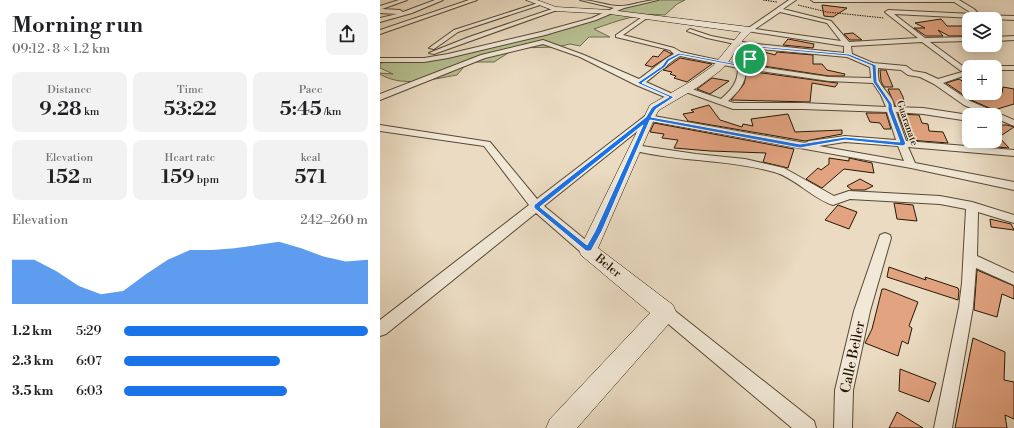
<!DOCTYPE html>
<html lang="en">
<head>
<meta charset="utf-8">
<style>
  body { margin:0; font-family:"Libre Bodoni",serif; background:#f2f2f2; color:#202124; height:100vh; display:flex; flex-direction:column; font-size:15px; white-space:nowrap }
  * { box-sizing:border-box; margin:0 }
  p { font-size:13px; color:#757577 }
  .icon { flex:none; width:22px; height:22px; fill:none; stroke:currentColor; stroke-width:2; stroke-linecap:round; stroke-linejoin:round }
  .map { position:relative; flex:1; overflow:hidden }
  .side { display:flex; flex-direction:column; background:#fff; width:380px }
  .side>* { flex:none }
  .tools { position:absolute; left:582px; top:12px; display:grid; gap:8px }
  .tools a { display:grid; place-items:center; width:40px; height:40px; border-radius:8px; background:#fff; box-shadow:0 2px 10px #0003; font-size:20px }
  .pin { position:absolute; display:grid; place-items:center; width:34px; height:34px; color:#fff; margin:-17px; border:2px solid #fff; border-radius:50%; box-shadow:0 1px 4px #0007 }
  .round { display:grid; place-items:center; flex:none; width:42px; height:42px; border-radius:8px; background:#f2f2f2 }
  .headline { display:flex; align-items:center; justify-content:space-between; height:68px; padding:0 12px }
  h1 { font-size:22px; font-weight:600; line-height:30px }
  .figures { display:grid; grid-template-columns:repeat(3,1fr); gap:6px; height:68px; padding:4px 12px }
  .figures div { display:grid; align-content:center; border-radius:8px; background:#f2f2f2; text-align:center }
  .figures b { font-size:20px; font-weight:600 }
  .figures small { font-size:11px; font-weight:400 }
  .figures p { font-size:11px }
  .chart { height:112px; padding:8px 12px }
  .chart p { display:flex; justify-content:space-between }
  .chart svg { width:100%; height:72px; margin-top:4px; fill:#1a73e8; opacity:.7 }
  ul { padding:0 12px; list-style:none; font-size:13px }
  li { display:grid; grid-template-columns:64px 48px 1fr; align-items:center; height:30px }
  li i { height:10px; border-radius:5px; background:#1a73e8 }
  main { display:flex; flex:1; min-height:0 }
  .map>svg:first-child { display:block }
  .green { fill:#b7c093; stroke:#6e6c4c }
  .building { fill:#e2a380; stroke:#261804 }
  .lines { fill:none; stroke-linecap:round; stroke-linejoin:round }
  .minor-casing { stroke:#574934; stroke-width:2 }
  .secondary-casing { stroke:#261804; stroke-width:1 }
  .path { stroke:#261804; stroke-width:1; stroke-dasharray:1.5 1; stroke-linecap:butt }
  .minor { fill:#f1e8d7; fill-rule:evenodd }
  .secondary { fill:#f1e8d7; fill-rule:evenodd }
  .route { fill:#1a73e8; stroke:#fff; fill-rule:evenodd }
  .labels { text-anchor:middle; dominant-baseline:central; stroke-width:3; stroke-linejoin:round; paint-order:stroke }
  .far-street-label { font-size:10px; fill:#261804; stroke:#f1e8d7 }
  .street-label { font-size:12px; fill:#261804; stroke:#f1e8d7 }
  .near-street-label { font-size:14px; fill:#261804; stroke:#f1e8d7 }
</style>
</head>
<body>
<main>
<section class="side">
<div class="headline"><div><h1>Morning run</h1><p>09:12 · 8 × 1.2 km</p></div><a class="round"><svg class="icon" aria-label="share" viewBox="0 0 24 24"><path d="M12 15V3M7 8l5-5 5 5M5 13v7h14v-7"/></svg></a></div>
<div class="figures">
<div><p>Distance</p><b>9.28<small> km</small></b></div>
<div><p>Time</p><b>53:22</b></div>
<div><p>Pace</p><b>5:45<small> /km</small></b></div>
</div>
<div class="figures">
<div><p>Elevation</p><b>152<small> m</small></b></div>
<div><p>Heart rate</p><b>159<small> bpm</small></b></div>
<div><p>kcal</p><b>571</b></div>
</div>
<div class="chart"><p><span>Elevation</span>242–260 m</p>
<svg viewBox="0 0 160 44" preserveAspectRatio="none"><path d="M0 44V17L10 17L20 24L30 33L40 38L50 36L60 26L70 17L80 11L90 11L100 10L110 8L120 6L130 10L140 15L150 18L160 17V44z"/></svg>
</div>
<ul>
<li><b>1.2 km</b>5:29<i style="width:100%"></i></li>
<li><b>2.3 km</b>6:07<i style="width:64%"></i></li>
<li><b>3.5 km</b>6:03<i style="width:67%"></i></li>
</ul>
</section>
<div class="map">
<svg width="634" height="428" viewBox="0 0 634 428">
  <rect width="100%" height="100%" fill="#eadbc2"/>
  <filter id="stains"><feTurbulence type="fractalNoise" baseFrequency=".005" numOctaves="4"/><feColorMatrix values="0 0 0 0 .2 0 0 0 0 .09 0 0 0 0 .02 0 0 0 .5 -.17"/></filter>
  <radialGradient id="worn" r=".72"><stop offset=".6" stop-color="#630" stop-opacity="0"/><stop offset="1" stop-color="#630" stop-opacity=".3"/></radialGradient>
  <!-- green -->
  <path class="green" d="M272 0H305L297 4 285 15C260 12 237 21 214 29L230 37H209L200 46 190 44 177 47 136 48 114 62H88L77 75C53 79 22 88 0 74V73L13 74 0 68V63L60 57 191 25 256 3Z"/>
  <!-- building -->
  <path class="building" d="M442 5 467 8 453 17 444 16Z
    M561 19 567 26H582L589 29V36H569L558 30 563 36H546L534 28H545L535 23Z
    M472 33H473L482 40H470L464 34Z
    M408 39 434 44 433 48 403 45Z
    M284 50 292 54 272 67 265 65 273 56 278 57Z
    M381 51 395 55 397 52 433 55V64H442L447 70 465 74 464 76H449L370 64Z
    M300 58 332 64 307 82 294 78 296 76 290 74 292 72 283 70Z
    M500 70H506L513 87H504L501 81Z
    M367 71 449 82 458 83 455 87 432 83 430 102 351 100 364 84Z
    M332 78 349 81 330 94 317 89Z
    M579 79 589 85V93H622L623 87 634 89V104L614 110 591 100 566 83Z
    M508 89H519L523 97 525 106H515Z
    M329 105 340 120 362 127 363 124 373 126 371 119 408 114 415 132 462 130V134L425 141 308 121 303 114 314 112 311 110Z
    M486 113H506L511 129H504L500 123 490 122Z
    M518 114 539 115 542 123 548 124 549 131 563 132 568 143 528 140Z
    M274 123 414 149 408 168 383 162 386 153 330 151 294 148 298 140 282 138 284 134 270 132Z
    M615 125H627L634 127 619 137 629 148 593 145V141H615Z
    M449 158 469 161V158L492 163 494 173 464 169 442 188 426 179 438 168 441 170 449 164Z
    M480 179 493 186 485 190H472L467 186Z
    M514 203 533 205 537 221 517 219Z
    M458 205 477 212 469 229 445 220Z
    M610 219 631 224 634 230 611 227Z
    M509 267 546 280 545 277 578 288 579 291 578 300 507 277Z
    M597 270 634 286V299L622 294 617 317 594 310Z
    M502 289H505L538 302 529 326 532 328 528 344 522 341 518 356 485 343 492 329Z
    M593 338 625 352 624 380 634 382V419L625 415 627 428H575Z
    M520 369 556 383 549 402 519 391Z
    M517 412 543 428H509Z"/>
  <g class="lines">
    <defs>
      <path id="minor" d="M19 0H27L2 9 20 10 23 12 55 0H63L32 13 0 22V18L17 14 0 13V6Z
        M89 0H97L0 34V30Z
        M200 0C213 0 225 5 237 6 249 7 264 0 278 0L244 8 216 20 165 35 68 58 44 62H0V58H44L68 54 161 32 212 18 234 8Z
        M409 0H416L403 9 451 21 469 42 538 38 506 13 505 12 508 10 593 14 574 2H434L431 0H579L594 9 600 15 634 16V20L514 14 545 38 589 37V41L550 42 584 67V71H581L542 42 471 46 472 54 493 63 526 66 533 71 545 73 558 79 589 70V74L563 83 590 101 634 120V126L615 118V115H607L584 105 554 84 540 77 528 75 521 70 498 68C498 72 498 78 499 81 503 90 514 97 514 107L543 108 589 115V121L543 114 516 112 526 141 634 150V156L528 147 535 163 634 182V190L531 168 270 121 164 206 213 246 215 250 213 254 208 255 203 254 156 213 6 334 0 336V320L149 205 104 146 0 131V125L110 142 157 199 265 116 268 115 425 143 429 141 465 136 516 140 507 112 423 109H353L303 91V87H306L341 99C351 90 358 83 358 68L300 56C288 63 277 74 266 82L295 95 296 97 295 99 292 100 256 85 200 57 163 44 105 58 0 100V94L101 55 163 40 204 55 259 79C271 71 282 60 294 54L290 50 236 37V35L265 15 267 16V18L243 35 294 48 301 52 356 64H360L374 48 327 38 307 31 310 29 331 36 368 43 464 53V46L367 31V29ZM400 12 447 23 461 41 375 29ZM380 49 467 57 490 67 491 78 449 77 367 65ZM366 69 449 81 493 83 501 95 506 107 423 103H354L348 101C358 92 366 84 366 69ZM465 142 518 146 524 161 439 146Z
        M158 3 163 4 78 32 54 49 49 48 74 30Z
        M175 8 180 9 54 54 49 53 89 37Z
        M634 36V40L615 41V37Z
        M615 66H634V70H615V67H612Z
        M255 145 316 154 365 159 404 168 454 196 469 191 560 196 592 202 634 215V223L598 212 597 256 634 273V285L596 268 593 307 572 428H554L579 307 582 283 586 209 560 204 470 199 453 205C433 199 414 177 394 172 348 159 298 162 251 150L250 148 251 146Z
        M505 233 510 235 511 238 490 311 473 390 472 428H454L455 390 474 311 499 238 500 235Z
        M285 305 290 307 434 421 436 428H412L280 317 277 312 280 307Z"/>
      <path id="secondary" d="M146 0H157L176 7 230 10 369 27 373 30 363 40 349 61 341 70 318 87 279 110 276 115 218 248 293 305 296 312 293 319 197 428H166L170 419 270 313 201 255 199 250 270 105 310 82 333 66 361 32 230 14 175 11Z"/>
    </defs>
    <!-- minor casing -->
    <use href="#minor" class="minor-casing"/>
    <!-- secondary casing -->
    <use href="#secondary" class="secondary-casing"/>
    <!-- path -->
    <path class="path" d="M383 0 397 2
      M418 5 447 12 504 18"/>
    <!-- minor -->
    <use href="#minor" class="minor"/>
    <!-- secondary -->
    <use href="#secondary" class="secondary"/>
  </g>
  <!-- route -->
  <path class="route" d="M376 46 469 54 496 65 497 82 512 104 513 110 526 144 523 146 465 140 420 148 270 120 222 231 211 251H206L154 208V205L266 117 272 107 289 97 257 83 282 66 287 59 299 53 362 65 369 58ZM379 48 468 56 492 66 493 82 508 104V110L520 142 465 137 420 144 271 117 276 109 294 97 262 83 285 67 289 61 300 55 362 67 371 60ZM263 125 215 231 207 245 160 207Z"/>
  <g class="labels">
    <!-- far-street labels -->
    <g class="far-street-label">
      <text transform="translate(527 123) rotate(71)">Guaranate</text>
    </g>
    <!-- street labels -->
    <g class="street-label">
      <text transform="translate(228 266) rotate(39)">Beler</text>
    </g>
    <!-- near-street labels -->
    <g class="near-street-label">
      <text transform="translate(473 357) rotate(-78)">Calle Beller</text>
    </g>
  </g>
  <rect width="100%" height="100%" filter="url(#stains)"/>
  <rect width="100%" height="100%" fill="url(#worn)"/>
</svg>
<div class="tools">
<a><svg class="icon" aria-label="layers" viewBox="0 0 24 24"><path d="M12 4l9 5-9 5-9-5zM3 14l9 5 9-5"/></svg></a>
<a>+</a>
<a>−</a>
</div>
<div class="pin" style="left:370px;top:59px;background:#1e9e55"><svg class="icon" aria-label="arrive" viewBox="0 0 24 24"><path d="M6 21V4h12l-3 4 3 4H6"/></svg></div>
</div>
</main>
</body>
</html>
